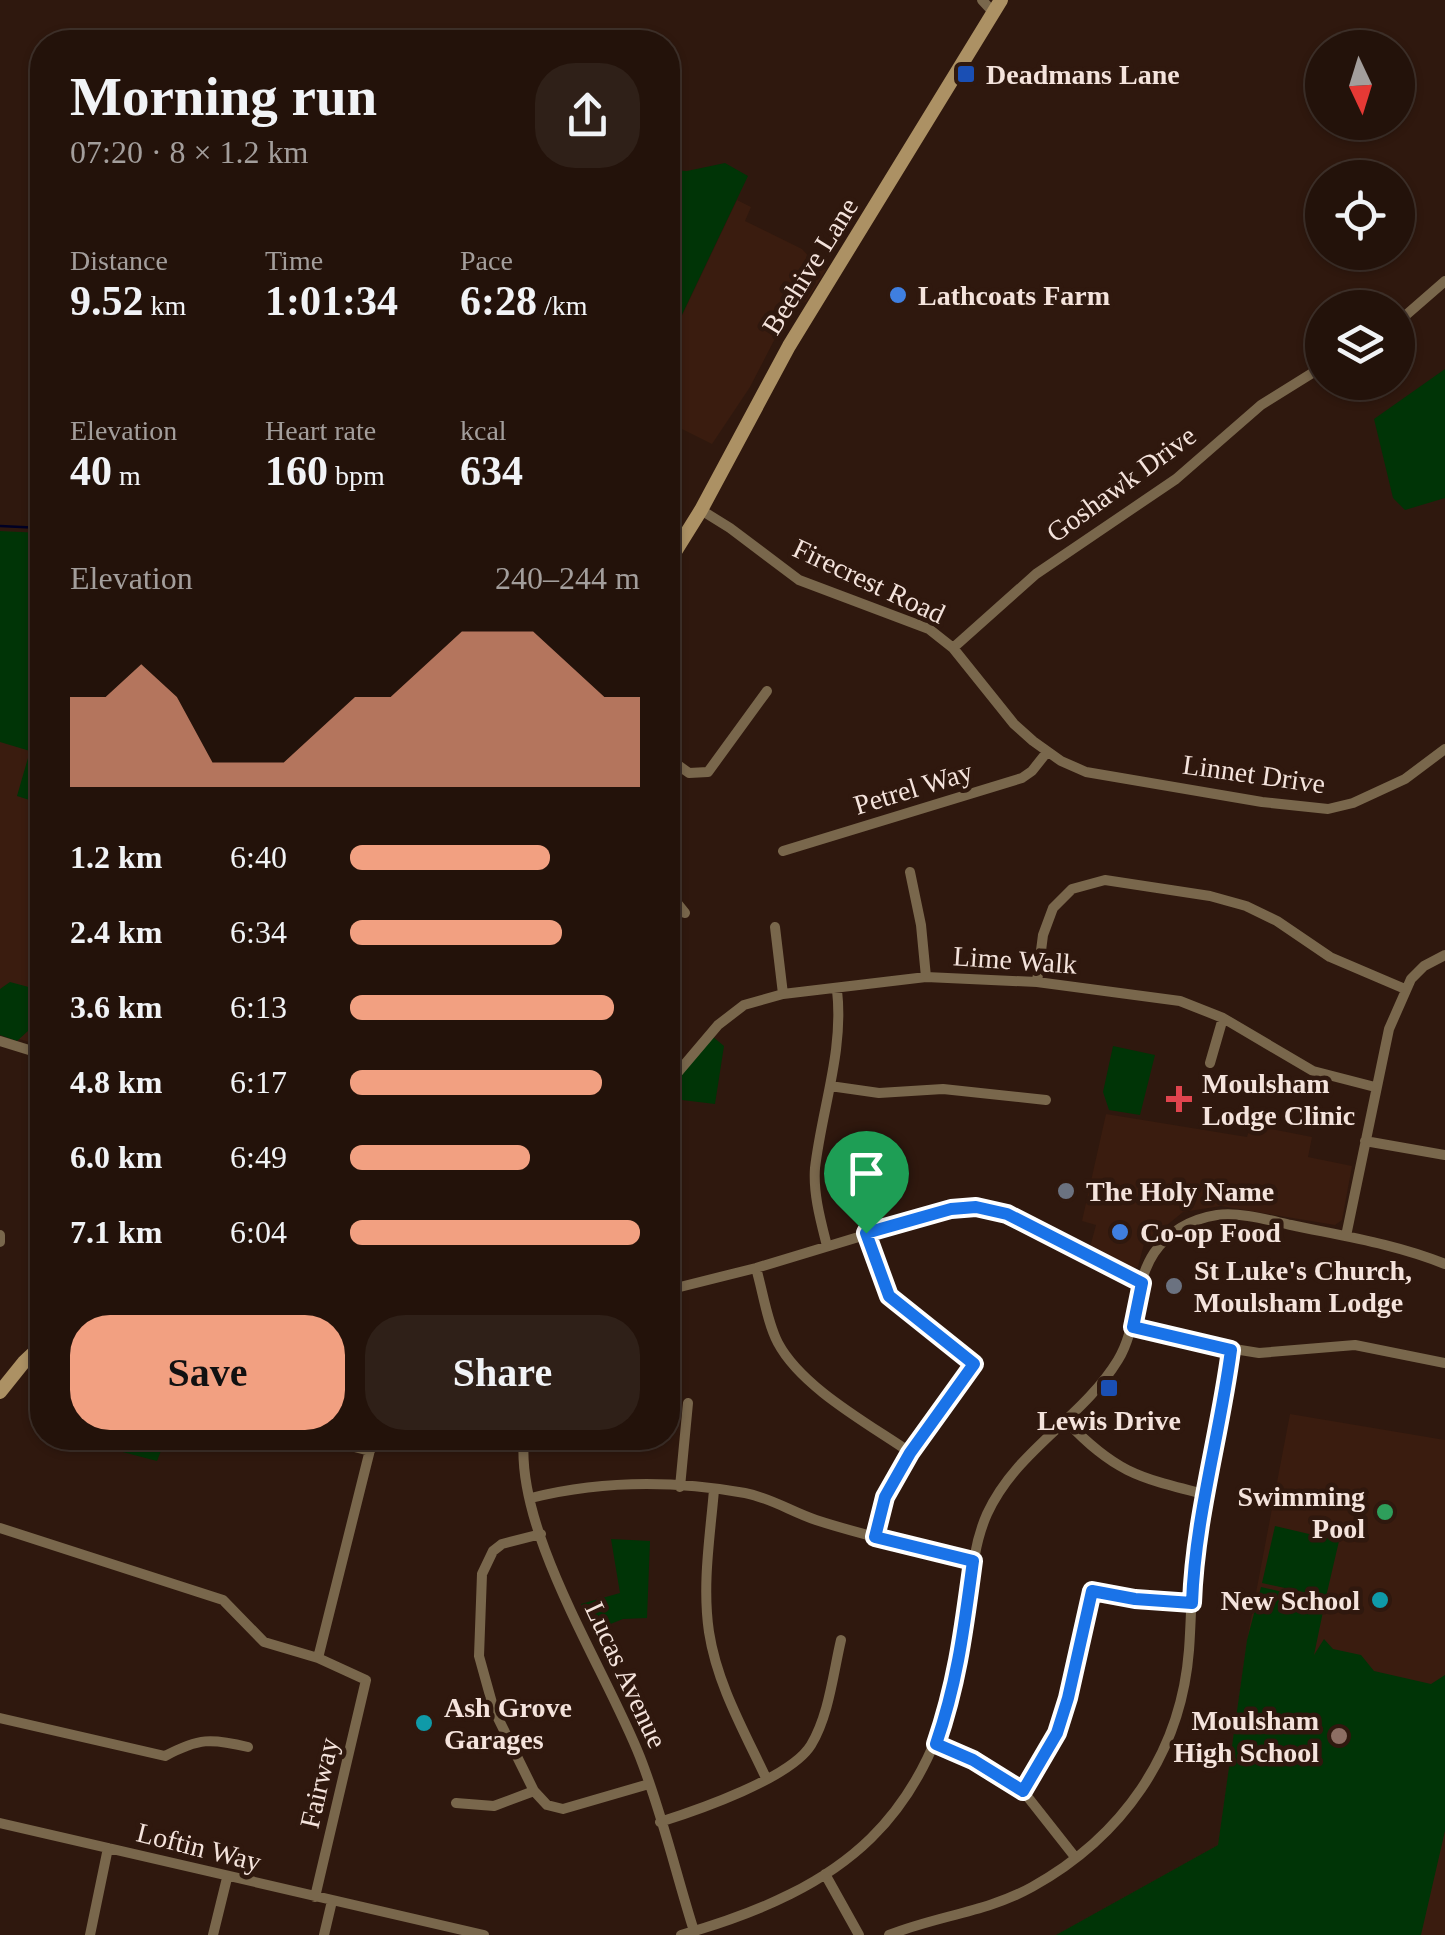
<!DOCTYPE html>
<html lang="en">
<head>
<meta charset="utf-8">
<style>
  body { margin:0; font-family:"Times New Roman",serif; background:#2f2018; color:#f1f3f6; height:100vh; display:flex; flex-direction:column; font-size:38px; white-space:nowrap }
  * { box-sizing:border-box; margin:0 }
  p { font-size:32px; color:#a39e9c }
  .icon { flex:none; width:55px; height:55px; fill:none; stroke:currentColor; stroke-width:2; stroke-linecap:round; stroke-linejoin:round }
  .map { position:relative; flex:1; overflow:hidden }
  .sheet { position:absolute; left:30px; top:30px; width:650px; height:1420px; display:flex; flex-direction:column; background:#23120a; border-radius:40px; box-shadow:0 2px 8px #0004,0 0 0 2px #40322b }
  .sheet>* { flex:none }
  .needle { width:65px; rotate:176deg }
  .buttons { position:absolute; left:1305px; top:30px; display:grid; gap:20px }
  .buttons a { display:grid; place-items:center; width:110px; height:110px; border-radius:50%; background:#23120a; box-shadow:0 2px 8px #0004,0 0 0 2px #40322b; font-size:50px }
  .pin { position:absolute; display:grid; place-items:center; width:85px; height:85px; color:#fff; margin:-102px -42px; border-radius:50% 50% 50% 0; rotate:-45deg; box-shadow:0 0 10px #0007 }
  .pin .icon { rotate:45deg }
  .round { display:grid; place-items:center; flex:none; width:105px; height:105px; border-radius:40px; background:#2f2018 }
  .summary { display:flex; align-items:center; justify-content:space-between; height:170px; padding:0 40px }
  h1 { font-size:55px; font-weight:700; line-height:75px }
  .stats { display:grid; grid-template-columns:repeat(3,1fr); gap:15px; height:170px; padding:10px 40px }
  .stats div { display:grid; align-content:center }
  .stats b { font-size:42px; font-weight:700 }
  .stats small { font-size:28px; font-weight:400 }
  .stats p { font-size:28px }
  .chart { height:280px; padding:20px 40px }
  .chart p { display:flex; justify-content:space-between }
  .chart svg { width:100%; height:180px; margin-top:10px; fill:#f2a081; opacity:.7 }
  .button { display:flex; gap:20px; margin-top:auto; padding:20px 40px }
  .button a { flex:1; height:115px; border-radius:40px; background:#f2a081; color:#111; font-size:40px; font-weight:700; line-height:115px; text-align:center }
  .button a+a { background:#2f2018; color:#f1f3f6 }
  ul { padding:0 40px; list-style:none; font-size:32px }
  li { display:grid; grid-template-columns:160px 120px 1fr; align-items:center; height:75px }
  li i { height:25px; border-radius:12px; background:#f2a081 }
  .map>svg:first-child { display:block }
  .built { fill:#3a1c0f }
  .green { fill:#003406 }
  .lines { fill:none; stroke-linecap:round; stroke-linejoin:round }
  .stream { stroke:#000024; stroke-width:2.5 }
  .street { stroke:#79674c; stroke-width:10 }
  .secondary { stroke:#ac9164; stroke-width:14 }
  .route-casing { stroke:#fff; stroke-width:20 }
  .route { stroke:#1a73e8; stroke-width:12 }
  .transit-dot { fill:#1a4fb4; stroke:#2f180e; stroke-width:4 }
  .shop-dot { fill:#3f7fe0; stroke:#2f180e; stroke-width:4 }
  .health-dot { fill:#e0444e; stroke:#2f180e; stroke-width:4 }
  .worship-dot { fill:#6b7280; stroke:#2f180e; stroke-width:4 }
  .leisure-dot { fill:#2e9e5b; stroke:#2f180e; stroke-width:4 }
  .culture-dot { fill:#0f9aa8; stroke:#2f180e; stroke-width:4 }
  .education-dot { fill:#8d6e63; stroke:#2f180e; stroke-width:4 }
  .labels { text-anchor:middle; dominant-baseline:central; stroke-width:9; stroke-linejoin:round; paint-order:stroke }
  .poi-label { font-size:28px; font-weight:bold; fill:#f4e3dc; stroke:#2f180e; text-anchor:start }
  .street-label { font-size:28px; fill:#f4e3dc; stroke:#2f180e }
</style>
</head>
<body>
<div class="map">
<svg width="1445" height="1935" viewBox="0 0 1445 1935">
  <rect width="100%" height="100%" fill="#2f180e"/>
  <!-- built -->
  <path class="built" d="M737 200 751 207 745 221 802 249 814 262 826 270 806 302 796 304 782 325 750 387 712 444 668 422V345Z
    M0 531 42 533V1046L0 1033Z
    M1106 1114 1247 1137 1251 1125 1312 1137 1308 1157 1352 1166 1342 1220 1335 1225 1221 1206 1183 1212 1144 1244 1138 1267 1126 1270 1089 1251 1096 1225 1082 1221Z
    M1290 1414 1445 1440V1935H1056L1218 1845 1247 1640Z"/>
  <!-- green -->
  <path class="green" d="M725 163 748 176 668 344V170L687 171Z
    M1445 369V498L1405 510 1393 498 1374 419Z
    M0 531 42 533V804L17 796 30 751 0 742Z
    M10 982 36 989 42 996 28 1031 17 1041 0 1035V989Z
    M712 1036 724 1046 715 1104 682 1100 668 1094V1087Z
    M1113 1046 1155 1055 1140 1115 1109 1110 1103 1092Z
    M94 1438H166L157 1461 92 1444Z
    M1275 1526 1339 1541 1326 1597 1262 1583Z
    M611 1539 650 1541 647 1618 623 1619 593 1631 581 1604 620 1593Z
    M1261 1587 1325 1602 1314 1655 1324 1639 1333 1649 1361 1655 1374 1671 1431 1684 1445 1675V1831L1421 1935H1056L1218 1845 1247 1640Z"/>
  <g class="lines">
    <!-- stream -->
    <path class="stream" d="M0 526 42 528"/>
    <!-- street -->
    <path class="street" d="M982 0 994 13
      M1398 322 1445 281
      M701 510 730 528 799 580 929 629 953 648 1014 724 1033 741 1061 761 1086 772 1262 802 1328 809 1353 803 1405 779 1445 749
      M953 648 1036 574 1176 479 1261 405 1322 367
      M668 758 689 773 708 772 767 691
      M783 851 1022 778 1032 771 1047 752
      M910 872 921 925 926 977
      M668 892 685 913
      M775 927 783 994
      M1037 982 1043 935 1053 908 1072 889 1105 880 1210 896 1246 906 1277 921 1330 957 1405 989
      M0 1041 42 1054
      M1210 1063 1223 1018
      M668 1084 718 1025 744 1005 783 994 926 977 1037 982 1180 1001 1223 1018 1313 1071 1375 1087
      M830 1086 879 1093 943 1089 1046 1100
      M1365 1141 1445 1155
      M866 1233 889 1296 974 1364 911 1453 885 1497 875 1537
      M0 1235V1242
      M1346 1236 1389 1029 1411 979 1424 966 1445 955
      M827 1246C821 1222 813 1194 815 1168 822 1108 844 1051 837 990
      M756 1268C763 1292 767 1322 778 1343 802 1388 869 1424 911 1453
      M668 1290 756 1268 951 1209C1017 1202 1083 1256 1142 1283
      M1133 1327 1178 1340 1259 1353 1355 1345 1445 1363
      M1065 1420C1115 1472 1136 1477 1204 1494
      M319 1438 370 1451
      M524 1438C515 1532 605 1668 640 1757 662 1813 676 1874 694 1931
      M680 1487 688 1403
      M714 1490C710 1537 702 1585 709 1632 717 1684 744 1731 766 1778
      M531 1498C603 1480 672 1480 745 1493 771 1498 792 1512 816 1520 868 1537 921 1548 973 1561
      M0 1528 223 1600 264 1642 318 1658 366 1680 315 1897
      M541 1534 502 1544 493 1551 482 1574 479 1656 494 1710 534 1791 547 1805 563 1809 649 1784
      M318 1658 373 1438
      M0 1718 165 1756C199 1738 211 1738 248 1747
      M936 1744 973 1760 1023 1791 1075 1857
      M1023 1791 1057 1733 1068 1698 1092 1591 1135 1599 1192 1603
      M456 1803 494 1806 534 1791
      M660 1822C698 1810 791 1778 811 1745 829 1715 833 1674 841 1640
      M0 1823 484 1935
      M825 1874 859 1935
      M90 1935 108 1848
      M213 1935 227 1878
      M324 1935 332 1901
      M681 1935C848 1887 927 1820 963 1648 972 1603 968 1557 987 1514 1017 1449 1082 1419 1118 1360 1138 1327 1133 1285 1154 1253 1168 1232 1191 1219 1217 1215 1241 1212 1268 1220 1291 1225 1343 1236 1396 1244 1445 1264
      M889 1935C936 1916 987 1912 1032 1887 1122 1837 1181 1754 1189 1650 1192 1610 1191 1569 1197 1529 1202 1496 1212 1465 1219 1433 1225 1405 1228 1377 1231 1350"/>
    <!-- secondary -->
    <path class="secondary" d="M668 563 701 510 789 346 1001 0
      M0 1392 24 1362 42 1345"/>
  </g>
  <g class="lines">
    <defs>
      <path id="route" d="M976 1207 1007 1214 1142 1283 1133 1327 1231 1350C1220 1435 1195 1517 1192 1603L1135 1599 1092 1591 1068 1698 1057 1733 1023 1791 973 1760 936 1744C958 1680 964 1627 973 1561L875 1537 885 1497 910 1453 974 1364 889 1296 866 1233 951 1209Z"/>
    </defs>
    <!-- route casing -->
    <use href="#route" class="route-casing"/>
    <!-- route -->
    <use href="#route" class="route"/>
  </g>
  <!-- markers -->
  <g class="transit-dot">
    <rect x="956" y="64" width="20" height="20" rx="5"/>
    <rect x="1099" y="1378" width="20" height="20" rx="5"/>
  </g>
  <g class="shop-dot">
    <circle cx="898" cy="295" r="10"/>
    <circle cx="1120" cy="1232" r="10"/>
  </g>
  <path class="health-dot" d="M1174 1084h10v10h10v10h-10v10h-10v-10h-10v-10h10z"/>
  <g class="worship-dot">
    <circle cx="1066" cy="1191" r="10"/>
    <circle cx="1174" cy="1286" r="10"/>
  </g>
  <circle class="leisure-dot" cx="1385" cy="1512" r="10"/>
  <g class="culture-dot">
    <circle cx="1380" cy="1600" r="10"/>
    <circle cx="424" cy="1723" r="10"/>
  </g>
  <circle class="education-dot" cx="1339" cy="1736" r="10"/>
  <g class="labels">
    <!-- poi labels -->
    <g class="poi-label">
      <text x="986" y="74">Deadmans Lane</text>
      <text x="918" y="295">Lathcoats Farm</text>
      <text x="1202" y="1083">Moulsham<tspan x="1202" dy="32">Lodge Clinic</tspan></text>
      <text x="1086" y="1191">The Holy Name</text>
      <text x="1140" y="1232">Co-op Food</text>
      <text x="1194" y="1270">St Luke's Church,<tspan x="1194" dy="32">Moulsham Lodge</tspan></text>
      <text x="1109" y="1420" text-anchor="middle">Lewis Drive</text>
      <text x="1365" y="1496" text-anchor="end">Swimming<tspan x="1365" dy="32">Pool</tspan></text>
      <text x="1360" y="1600" text-anchor="end">New School</text>
      <text x="444" y="1707">Ash Grove<tspan x="444" dy="32">Garages</tspan></text>
      <text x="1319" y="1720" text-anchor="end">Moulsham<tspan x="1319" dy="32">High School</tspan></text>
    </g>
    <!-- street labels -->
    <g class="street-label">
      <text transform="translate(810 266) rotate(-58)">Beehive Lane</text>
      <text transform="translate(1121 484) rotate(-36)">Goshawk Drive</text>
      <text transform="translate(869 581) rotate(25)">Firecrest Road</text>
      <text transform="translate(1254 774) rotate(8)">Linnet Drive</text>
      <text transform="translate(913 788) rotate(-17)">Petrel Way</text>
      <text transform="translate(1015 960) rotate(4)">Lime Walk</text>
      <text transform="translate(626 1675) rotate(65)">Lucas Avenue</text>
      <text transform="translate(319 1783) rotate(-77)">Fairway</text>
      <text transform="translate(199 1847) rotate(14)">Loftin Way</text>
    </g>
  </g>
</svg>
<div class="buttons">
<a><svg class="needle" viewBox="-14 -14 28 28"><path d="M0-13l5 13h-10z" fill="#e53935"/><path d="M0 13l5-13h-10z" fill="#a39e9c"/></svg></a>
<a><svg class="icon" aria-label="locate" viewBox="0 0 24 24"><circle cx="12" cy="12" r="6"/><path d="M12 2v4M12 18v4M2 12h4M18 12h4"/></svg></a>
<a><svg class="icon" aria-label="layers" viewBox="0 0 24 24"><path d="M12 4l9 5-9 5-9-5zM3 14l9 5 9-5"/></svg></a>
</div>
<div class="pin" style="left:866px;top:1233px;background:#1e9e55"><svg class="icon" aria-label="arrive" viewBox="0 0 24 24"><path d="M6 21V4h12l-3 4 3 4H6"/></svg></div>
<section class="sheet">
<div class="summary"><div><h1>Morning run</h1><p>07:20 · 8 × 1.2 km</p></div><a class="round"><svg class="icon" aria-label="share" viewBox="0 0 24 24"><path d="M12 15V3M7 8l5-5 5 5M5 13v7h14v-7"/></svg></a></div>
<div class="stats">
<div><p>Distance</p><b>9.52<small> km</small></b></div>
<div><p>Time</p><b>1:01:34</b></div>
<div><p>Pace</p><b>6:28<small> /km</small></b></div>
</div>
<div class="stats">
<div><p>Elevation</p><b>40<small> m</small></b></div>
<div><p>Heart rate</p><b>160<small> bpm</small></b></div>
<div><p>kcal</p><b>634</b></div>
</div>
<div class="chart"><p><span>Elevation</span>240–244 m</p>
<svg viewBox="0 0 160 44" preserveAspectRatio="none"><path d="M0 44V22L10 22L20 14L30 22L40 38L50 38L60 38L70 30L80 22L90 22L100 14L110 6L120 6L130 6L140 14L150 22L160 22V44z"/></svg>
</div>
<ul>
<li><b>1.2 km</b>6:40<i style="width:69%"></i></li>
<li><b>2.4 km</b>6:34<i style="width:73%"></i></li>
<li><b>3.6 km</b>6:13<i style="width:91%"></i></li>
<li><b>4.8 km</b>6:17<i style="width:87%"></i></li>
<li><b>6.0 km</b>6:49<i style="width:62%"></i></li>
<li><b>7.1 km</b>6:04<i style="width:100%"></i></li>
</ul>
<div class="button"><a>Save</a><a>Share</a></div>
</section>
</div>
</body>
</html>
